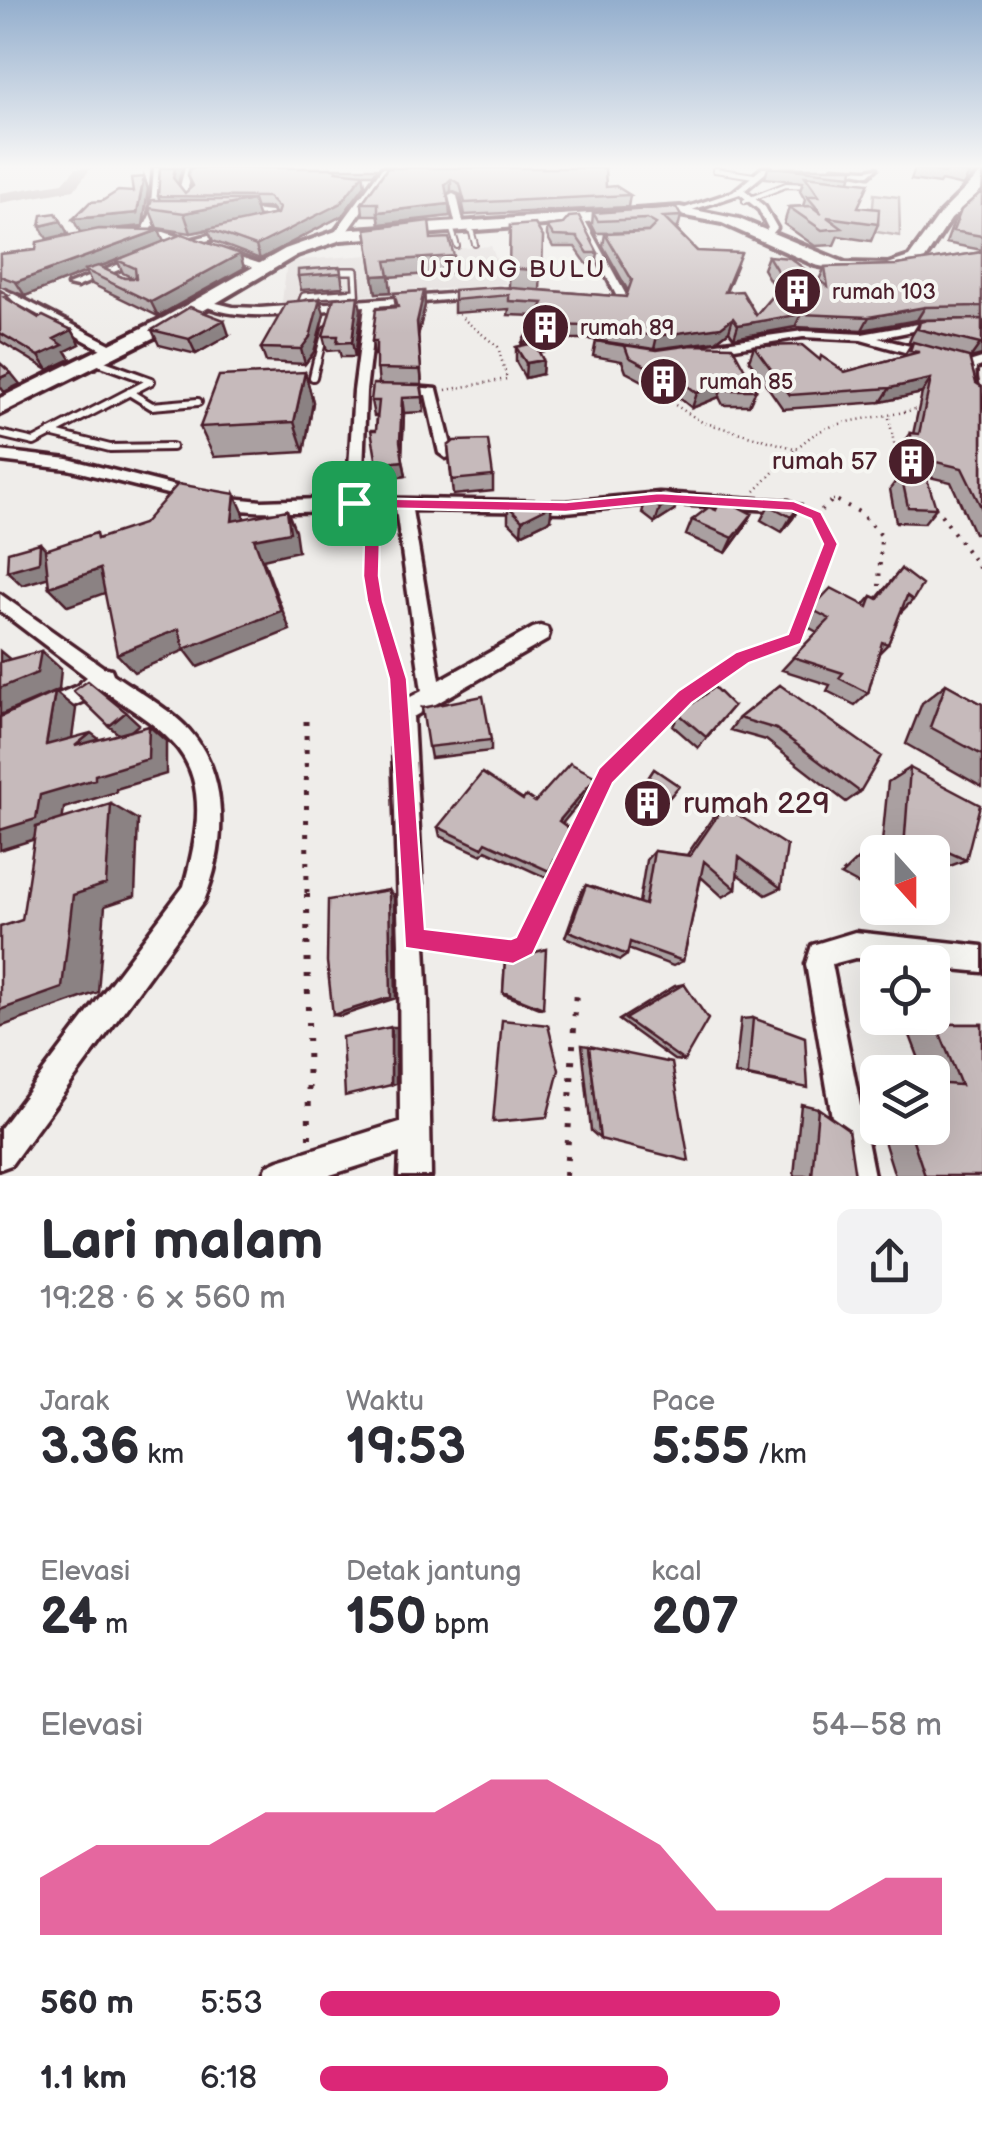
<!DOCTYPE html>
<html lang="id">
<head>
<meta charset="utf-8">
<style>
  body { margin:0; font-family:"Balsamiq Sans",sans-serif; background:#f2f2f3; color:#2b2b33; height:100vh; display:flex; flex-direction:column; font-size:38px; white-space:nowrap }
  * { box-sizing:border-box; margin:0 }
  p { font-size:32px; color:#7c7c81 }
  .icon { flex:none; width:55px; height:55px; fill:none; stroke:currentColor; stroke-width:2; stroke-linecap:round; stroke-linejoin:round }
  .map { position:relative; height:1176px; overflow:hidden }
  .panel { display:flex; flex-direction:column; background:#fff; flex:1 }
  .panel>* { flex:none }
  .needle { width:65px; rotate:159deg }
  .fabs { position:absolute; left:860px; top:835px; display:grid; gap:20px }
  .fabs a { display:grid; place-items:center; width:90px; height:90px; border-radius:15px; background:#fff; box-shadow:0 10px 40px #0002; font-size:50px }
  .pin { position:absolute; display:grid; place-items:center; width:85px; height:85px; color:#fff; margin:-42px; border-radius:20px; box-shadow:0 5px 15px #0006 }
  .round { display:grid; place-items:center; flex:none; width:105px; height:105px; border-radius:15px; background:#f2f2f3 }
  .overview { display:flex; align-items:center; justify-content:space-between; height:170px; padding:0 40px }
  h1 { font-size:55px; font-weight:700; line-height:75px }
  .metrics { display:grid; grid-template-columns:repeat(3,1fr); gap:15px; height:170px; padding:10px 40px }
  .metrics div { display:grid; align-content:center }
  .metrics b { font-size:50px; font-weight:700 }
  .metrics small { font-size:28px; font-weight:400 }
  .metrics p { font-size:28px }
  .chart { height:280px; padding:20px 40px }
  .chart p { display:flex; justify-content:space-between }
  .chart svg { width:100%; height:180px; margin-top:10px; fill:#db2777; opacity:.7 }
  ul { padding:0 40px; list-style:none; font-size:32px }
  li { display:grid; grid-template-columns:160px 120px 1fr; align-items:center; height:75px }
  li i { height:25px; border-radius:12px; background:#db2777 }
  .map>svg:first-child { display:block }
  .built { fill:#e3dedc }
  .green { fill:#d7cfce; stroke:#90777c; stroke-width:2.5 }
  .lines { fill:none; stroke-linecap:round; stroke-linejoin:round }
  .river { fill:#b4a4a5; fill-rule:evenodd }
  .lane-far2-casing { stroke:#4a1f2b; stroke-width:8 }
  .lane-far1-casing { stroke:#4a1f2b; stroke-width:10 }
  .lane-casing { stroke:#4a1f2b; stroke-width:12 }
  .street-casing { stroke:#4a1f2b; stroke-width:7 }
  .secondary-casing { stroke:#4a1f2b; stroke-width:8 }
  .highway-casing { stroke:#4a1f2b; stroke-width:8 }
  .path-far3 { stroke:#4a1f2b; stroke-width:2.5; stroke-dasharray:1 4; stroke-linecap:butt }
  .path-far2 { stroke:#4a1f2b; stroke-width:4; stroke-dasharray:2.5 8; stroke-linecap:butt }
  .path-far1 { stroke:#4a1f2b; stroke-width:5; stroke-dasharray:4 10; stroke-linecap:butt }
  .path { stroke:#4a1f2b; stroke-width:6; stroke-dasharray:4 12; stroke-linecap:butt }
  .lane-far2 { stroke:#f6f6f2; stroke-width:4 }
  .lane-far1 { stroke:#f6f6f2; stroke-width:5 }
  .lane { stroke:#f6f6f2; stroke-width:6 }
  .street { fill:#f6f6f2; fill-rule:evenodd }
  .secondary { fill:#f6f6f2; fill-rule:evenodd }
  .highway { fill:#f6f6f2; fill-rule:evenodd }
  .wall { fill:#aaa0a1; stroke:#4a1f2b; stroke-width:2.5; fill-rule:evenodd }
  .shaded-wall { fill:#8b8283; stroke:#4a1f2b; stroke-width:2.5 }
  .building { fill:#c6babb; stroke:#4a1f2b; stroke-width:2.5 }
  .route { fill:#db2777; stroke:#fff; stroke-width:2.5; fill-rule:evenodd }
  .labels { text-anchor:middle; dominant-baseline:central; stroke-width:8; stroke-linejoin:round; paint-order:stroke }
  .far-poi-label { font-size:22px; fill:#4a1f2b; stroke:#f6f6f2; text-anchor:start }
  .far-quarter-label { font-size:25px; letter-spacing:2.5px; fill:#4a1f2b; stroke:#f6f6f2 }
  .poi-label { font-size:25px; fill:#4a1f2b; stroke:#f6f6f2; text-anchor:end }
  .near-poi-label { font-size:30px; fill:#4a1f2b; stroke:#f6f6f2; text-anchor:start }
</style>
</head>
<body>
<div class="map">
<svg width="982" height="1176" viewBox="0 0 982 1176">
  <rect width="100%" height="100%" fill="#efedea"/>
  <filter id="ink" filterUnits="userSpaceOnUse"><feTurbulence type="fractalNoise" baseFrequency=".01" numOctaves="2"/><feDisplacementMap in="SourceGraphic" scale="20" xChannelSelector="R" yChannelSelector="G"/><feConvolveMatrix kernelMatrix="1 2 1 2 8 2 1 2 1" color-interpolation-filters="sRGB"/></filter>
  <g filter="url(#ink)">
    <!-- built -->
    <path class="built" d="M491 246 506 284 282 302 287 261Z"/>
    <!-- green -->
    <path class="green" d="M874 194 899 197 900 236 871 231Z"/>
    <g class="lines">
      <!-- river -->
      <path class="river" d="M76 168H91L74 190 0 203V193L63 183Z"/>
      <defs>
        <path id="lane-far2" d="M715 170 754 176
          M745 201 786 185 812 186
          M470 226 475 244
          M451 227 457 246"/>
        <path id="lane-far1" d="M333 271H355L357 305
          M299 309 304 296 356 292
          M96 361 101 363
          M317 363 326 329"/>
        <path id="lane" d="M313 377 317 360
          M129 392 152 406 198 402
          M50 433 110 448 172 447
          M0 434 34 442 151 381 96 361"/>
        <path id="street" d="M154 168H162C160 190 163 219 147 235L142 232 150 215Z
          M185 168H193L188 187 194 199 190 201 180 187Z
          M762 168H771L745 190 765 207 777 228 768 239 760 237 768 228 759 210 740 194 683 213 676 211 733 192Z
          M833 168 867 170 877 168 869 175Z
          M453 194 457 196 464 226 460 229 456 226 449 196Z
          M235 208 271 212 279 222 275 225 265 216 232 213Z
          M576 215 583 217 626 295 623 306 607 309 602 306 614 302 616 295Z
          M231 229 234 234 173 249 168 246Z
          M137 257 145 259 77 287 68 285Z
          M0 287 118 348 120 351 110 354 0 294Z
          M477 292 481 293V297L376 306 366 391 362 498 566 502 659 493 789 501 797 506 789 511 659 503 566 512 412 510 440 680 533 628 540 626 547 628 549 634 547 640 413 717 428 1002 431 1176H399L400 1153 327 1176H263L268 1165 279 1160 400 1122 399 944 392 712 395 705 422 691 396 509C362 509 233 519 212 502L220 497 262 501 347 498 354 391 365 306C317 310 241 326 199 303L204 300 233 307 260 308Z
          M982 323V329L918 330 878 338 934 352V358L930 359 861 340 803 337 710 352 704 348 710 344 803 331 862 334 918 324Z
          M982 358V366L976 368C973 383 982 392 982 406 966 398 958 380 966 363Z
          M400 386 437 389 453 453 451 456 446 458 439 453 426 395 395 393V387Z
          M0 451 68 459 195 491 203 496 195 501 68 469 0 461Z
          M0 594 103 667 111 669 113 674C136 690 171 710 189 730 230 776 226 847 204 901L11 1165 0 1169V1129L184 886C197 839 210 781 172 742 153 721 125 706 102 689L91 698 0 739V719L77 686 87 677 0 611Z
          M855 932 982 946V972L932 967V962L855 958 832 964 874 1176H842L806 964 812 945Z"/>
        <path id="secondary" d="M382 168H392L343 237H335L333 235Z
          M131 230 164 232 270 267 264 271 159 237 127 235Z"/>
        <path id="highway" d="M982 172 981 192 951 219 921 265 890 274 867 276 815 265 722 223 680 215 341 240 297 255 179 325 0 414V398L165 317 285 249 339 230 680 207 739 219 845 263 888 264 909 257 941 213Z"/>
      </defs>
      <!-- lane-far2 casing -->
      <use href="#lane-far2" class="lane-far2-casing"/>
      <!-- lane-far1 casing -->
      <use href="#lane-far1" class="lane-far1-casing"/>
      <!-- lane casing -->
      <use href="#lane" class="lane-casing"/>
      <!-- street casing -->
      <use href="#street" class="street-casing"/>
      <!-- secondary casing -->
      <use href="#secondary" class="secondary-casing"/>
      <!-- highway casing -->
      <use href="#highway" class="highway-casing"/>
      <!-- path-far3 -->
      <path class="path-far3" d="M650 389 702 422 797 449
        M446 390 507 379 498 347 456 313
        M889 418 897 459 909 478
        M755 491C774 473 797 443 820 431 850 417 890 418 922 407
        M833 500H836"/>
      <!-- path-far2 -->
      <path class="path-far2" d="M935 506 982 572
        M803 510 816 515 834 499 859 512 881 535 879 586
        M363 521 372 539 375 601 395 675
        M717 675 743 657 795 639 831 544 816 515"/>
      <!-- path-far1 -->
      <path class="path-far1" d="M394 672 399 690
        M306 721 307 896
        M548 896 606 776 685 697 721 672"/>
      <!-- path -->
      <path class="path" d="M307 894 309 1141
        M431 940 513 952 525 945 550 894
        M566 1176 576 990"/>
      <!-- lane-far2 -->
      <use href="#lane-far2" class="lane-far2"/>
      <!-- lane-far1 -->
      <use href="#lane-far1" class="lane-far1"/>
      <!-- lane -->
      <use href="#lane" class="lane"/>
      <!-- street -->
      <use href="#street" class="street"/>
      <!-- secondary -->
      <use href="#secondary" class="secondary"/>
      <!-- highway -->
      <use href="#highway" class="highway"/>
    </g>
    <!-- wall -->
    <path class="wall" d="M182 168 178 184 185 193 192 187 188 175 190 168H378L373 174H363L365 185 343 215 260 259 213 241 208 230 191 233 157 228 149 208 160 200 158 196ZM255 208H271L276 214 258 218Z
      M387 168 606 187 630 195 628 207 465 215 461 195 451 191 447 195 450 216 380 224 379 215H363L362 203Z
      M768 168H853L850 181 858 207 878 224 871 241 838 236 834 245 815 246 784 224 789 207 803 206 805 200 800 191 803 182 765 178Z
      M915 168H982L963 186 941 181 939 184 911 180Z
      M144 177 148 189 143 226 105 230H159L164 242 240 254 244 268 158 316 92 284 86 272 25 296 0 286V254L36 250 94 231 80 232 102 201 133 192ZM117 260 123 273 133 278H124L99 267Z
      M982 191V250L946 243 954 221 961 210Z
      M593 213 681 216 678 228H675L697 251 737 266 726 292 756 315 776 291 763 269 768 256 819 280 825 267 897 265 982 252V319L917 320 862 330 795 327 734 338 729 331 716 341 654 349 587 339H555L554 349 539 352 543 360 542 374 525 378 516 362V347L522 346V343L536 316 508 315 509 309 454 313V300L509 287 510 226 543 237 540 290 626 297 628 291 603 246 605 234 647 232 596 233 592 225Z
      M563 224 598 253 596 264H587L575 247H553L547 236V226Z
      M366 229 431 239 454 256 455 272 389 277 391 292 376 293Z
      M340 267 343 287 301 290 298 276Z
      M0 290 14 303 39 318 72 330 80 344 66 351 71 359 48 370 0 341Z
      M424 291 425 305 418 336 424 412 404 413 402 454 406 476 380 480 376 430 377 416H374L371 401 379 384 376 355H374L372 341 396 308 394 293Z
      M361 310 355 357H341L339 350 327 351 323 336Z
      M324 314 314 352 305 364 266 362 261 348Z
      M982 319V355L969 358 976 383 982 387V533H974L951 482 908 472 900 447 910 433 913 434 922 393 881 402 783 409 749 360 754 346 819 360 845 372 904 356 912 343 909 342 912 335 920 322Z
      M152 330 229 335 196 354 159 345Z
      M596 341 657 350 756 390 749 405H723L719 397 692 408 666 387 660 390 626 372 622 361 593 356Z
      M305 372 313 402 304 452 214 457 200 427Z
      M448 446 493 476V491L453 495Z
      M901 474 936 508 924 523 896 522 890 489Z
      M679 496 674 511 655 523 642 513 646 498Z
      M801 504 793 518 782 532 761 520 769 505Z
      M508 506 550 520 521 534 508 521Z
      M752 514 744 528 726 553 686 535 692 520Z
      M901 569 913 600 900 613 888 644 879 653 868 693 855 705 827 691 830 685 782 670 817 632 801 623 811 609 864 605 872 596 877 598Z
      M946 684 982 704V787L906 744 922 703Z
      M780 685 860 792 846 802 766 740 730 730 739 718Z
      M733 706 698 748 673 726 679 714Z
      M422 708 491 740V751L431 758Z
      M910 768 966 860 939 870 932 867V852H878V895L841 875 866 851 882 842 888 782Z
      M654 769 679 786 647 824 626 812Z
      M592 787 562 823 567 837 547 878 486 850 482 855 440 836 438 827 523 800 535 802Z
      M724 806 781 888 766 895 737 874 736 889 723 897 701 877 683 961 673 966 628 949 627 955 620 960 565 937 581 892 586 885 639 903 646 860 654 851 687 855 713 817Z
      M505 961 543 1008 541 1009 503 994Z
      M684 984V1061L674 1060 619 1020 675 986Z
      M753 1018 792 1086 735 1074 741 1019Z
      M936 1024H982V1176H895L880 1128H932V1072H924L906 1025Z
      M582 1045 589 1046 600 1139 591 1131Z
      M864 1077 878 1078V1121Z
      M801 1104 818 1108 855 1176H794Z"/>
    <!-- shaded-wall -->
    <path class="shaded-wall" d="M175 168H182L177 189 173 178Z
      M976 168H982L963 186 969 174Z
      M363 174 365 185 343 215 260 259 256 246Z
      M144 177 148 189 143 226 80 232 73 219 137 213Z
      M451 179V191L445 197V185Z
      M253 200 259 219 191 233 184 213Z
      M449 204 450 216 380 224 378 212Z
      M61 221 68 234 47 239 40 226Z
      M159 230 164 242 88 271 85 270 86 272 25 296 16 282Z
      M240 254 244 268 158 316 151 302Z
      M389 275 391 292 376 293 373 276Z
      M424 291 425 305 418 336 422 385 417 322Z
      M358 296 361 310 355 357 352 342Z
      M320 299 324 314 314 352 305 364 301 349Z
      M925 307 917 320 862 330 869 317Z
      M801 314 795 327 734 338 738 325Z
      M733 318 729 331 716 341 654 349 657 336Z
      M224 320 229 335 196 354 189 339Z
      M72 330 80 344 66 351 71 359 48 370 39 356 54 339Z
      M555 335 554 349 521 356 522 343Z
      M980 344H982V355L970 358Z
      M543 360 542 374 525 378 526 363Z
      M305 372 313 402 304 452 294 422Z
      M670 372 666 387 660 390 663 375Z
      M11 373 20 384 4 392 0 386V378Z
      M931 379 922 393 881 402 890 388Z
      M724 382 719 397 692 408 697 393Z
      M402 398 404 413 402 456 400 441Z
      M403 461 406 476 380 480 377 464Z
      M235 494 244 514 242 541 232 521Z
      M679 496 674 511 655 523 660 508Z
      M801 504 793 518 782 532 791 517Z
      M552 505 550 520 521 534 522 520Z
      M287 510 295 530 298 551 263 559 290 630 198 667 185 650 134 672 117 654Z
      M752 514 744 528 726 553 733 538Z
      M40 543 53 557V576L22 585 7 571Z
      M100 569 116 589 68 606 49 587Z
      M0 651 18 666 0 669Z
      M41 651 61 669 59 690 0 715V688Z
      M55 692 76 709 69 760 46 745Z
      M126 712 139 724 123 738 109 726Z
      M149 726 166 741V774L116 789V792L64 808 61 831 0 850V830L40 795 95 775Z
      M91 733 111 748 75 746Z
      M596 777 592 787 557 830 559 821Z
      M111 804 138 820 135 896 105 906 98 992 0 1027V1010L73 895Z
      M389 890 394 897 396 998 341 1016 333 1015Z
      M391 1027H396V1083L391 1085Z"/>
    <!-- building -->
    <path class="building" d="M160 168H175L173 178 185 193 193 186 188 175 190 168H337L336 171 363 174 341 203 256 246 208 229 277 214 279 208 268 197 158 196Z
      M387 168H605L606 187 616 186 630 195 465 203 460 184 451 179 445 185 449 204 378 212V203H362Z
      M781 168H853L852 175Z
      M976 168 969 174 947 170 945 173 917 169Z
      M805 176 869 183 858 207 879 209 878 224 827 217 842 228 822 230 789 207 811 206 822 214 807 196H819Z
      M144 177 137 213 73 219 90 202 102 201 118 191 133 192 131 178Z
      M982 191V236L953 231 961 210Z
      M152 200H253L184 213 149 208Z
      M676 207 681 216 663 217 697 251 741 253 725 292 742 291 756 315 784 282 768 256 790 258 828 287 825 267 897 265 982 252V306L925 307 869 317 801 314 738 325 733 318 721 327 657 336 588 326 545 325 555 335 522 343 543 303 509 301V295L454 300V290L499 287 626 297 632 280 605 234 648 232 656 224 647 219 598 221 593 213Z
      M56 213 61 221 40 226 42 215Z
      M579 216 598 253H588L577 237 554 236 547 226 563 224 569 217Z
      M429 221 431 239 449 238 454 256 386 261 389 275 373 276 366 229Z
      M535 224 543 237 542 271 509 268 510 226Z
      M99 229 159 230 16 282 0 276V254L36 250 37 242Z
      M182 234 240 254 151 302 85 270 98 266 124 278H136L135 268 117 260Z
      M340 267 341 273 298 276V270Z
      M0 290 9 295 4 297 39 318 43 316 72 330 54 339 63 345 39 356 0 333Z
      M424 291 417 322 421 370 376 369V341H372L376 309 398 307 394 293Z
      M358 296 352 342 337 343 338 336H323L334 298Z
      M320 299 310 337 301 349 261 348 287 302Z
      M190 307 224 320 189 339 152 330Z
      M982 319V344H980L918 329 920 322 927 320Z
      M596 341 657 350 692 345 732 346 756 390H729L724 382 697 393 670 372 663 375 629 357 625 346Z
      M913 342 969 357 976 383 982 387V509L962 468 919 458 910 433 919 434 931 379 890 388 790 395 754 346 802 345 820 360 821 356 845 372 919 352 910 351Z
      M534 343 543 360 526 363 516 347Z
      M0 363 11 373 0 378Z
      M305 372 294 422 200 427 219 376Z
      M373 384 421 385 423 397 402 398 400 441 403 461 377 464 371 430H376L379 401H371Z
      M488 440 493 476 452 480 448 446 454 441Z
      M901 474 927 479 936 508 908 507Z
      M178 484 235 494 232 521 287 510 290 532 254 539 281 611 184 649 179 629 117 654 100 569 49 587 45 550 96 533 97 539 143 524Z
      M664 492 679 496 660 508 646 498Z
      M721 498 752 514 733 538 692 520 709 507 716 510Z
      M520 500 547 501 552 505 522 520 508 506Z
      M779 501 801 504 791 517 769 505Z
      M40 543 39 562 7 571 8 552Z
      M901 569 922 585 913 600 907 596 888 644 882 642 868 693 839 678 843 673 793 657 830 619 811 609 831 588 868 607 872 596 878 599Z
      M41 651 37 673 0 688V662Z
      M88 681 126 712 109 726 73 691Z
      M946 684 982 704V755L930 727Z
      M780 685 881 756 860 792 776 729 739 718Z
      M714 687 733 706 706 737 679 714Z
      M55 692 46 745 91 733 75 746 149 726 148 759 95 775V779L40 795 36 819 0 830V717Z
      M483 696 491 740 428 747 422 708Z
      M570 763 596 777 559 821 570 829 549 871 486 842 482 848 438 827 482 773 523 800 526 796 535 802Z
      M910 768 980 805 966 860 926 842 925 852H878V874L862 865 888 840 904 848Z
      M654 769 679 786 654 815 632 803Z
      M111 804 106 884 73 895 62 988 0 1010V927L22 920 36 827Z
      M724 806 787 846 781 888 739 857 736 889 704 861 683 961 630 942 627 955 569 931 586 885 645 905 654 851 690 856Z
      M389 890 391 997 333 1015 327 962 328 900Z
      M546 949 543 1008 503 992 505 961Z
      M684 984 708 1019 684 1061 625 1019Z
      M753 1018 805 1037 808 1088 748 1076Z
      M502 1020 548 1025 559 1070 547 1117 493 1122Z
      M936 1024H982V1176H925L909 1128H932V1083L961 1085Z
      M391 1027V1085L345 1096 342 1037Z
      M589 1046 672 1063 689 1161 600 1139Z
      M818 1108 848 1129 855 1176H812Z"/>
  </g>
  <!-- sky -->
  <linearGradient id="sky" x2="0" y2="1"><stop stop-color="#93aecd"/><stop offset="0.5" stop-color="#f8f7f6"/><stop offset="1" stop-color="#f8f7f6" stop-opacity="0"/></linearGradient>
  <rect width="982" height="333" fill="url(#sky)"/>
  <!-- route -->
  <path class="route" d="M659 493 794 501 821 512 838 544 801 644 749 663 692 703 613 783 533 954 513 964 405 948 389 679 367 601 363 576 364 539 347 503 354 498 566 502ZM659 503 792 511 811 519 823 544 788 634 736 652 678 691 599 768 516 937 511 939 425 929 407 679 383 601 379 576 380 539 364 508 566 512Z"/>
  <!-- icons -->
  <defs>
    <symbol id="building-disc" viewBox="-11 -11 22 22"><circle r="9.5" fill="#4a1f2b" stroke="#f6f6f2"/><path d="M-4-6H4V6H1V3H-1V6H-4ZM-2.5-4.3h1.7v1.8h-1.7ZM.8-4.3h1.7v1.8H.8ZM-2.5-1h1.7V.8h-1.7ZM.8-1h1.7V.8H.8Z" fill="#fff"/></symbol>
  </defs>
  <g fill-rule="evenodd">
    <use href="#building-disc" x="770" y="264" width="55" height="55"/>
    <use href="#building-disc" x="518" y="300" width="55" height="55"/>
    <use href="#building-disc" x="636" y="354" width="55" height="55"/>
    <use href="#building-disc" x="884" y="434" width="55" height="55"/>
    <use href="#building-disc" x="620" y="776" width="55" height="55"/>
  </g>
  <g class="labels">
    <!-- far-poi labels -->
    <g class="far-poi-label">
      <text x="832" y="292">rumah 103</text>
      <text x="580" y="328">rumah 89</text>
      <text x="699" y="382">rumah 85</text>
    </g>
    <!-- far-quarter labels -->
    <g class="far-quarter-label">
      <text x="513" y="269">UJUNG BULU</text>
    </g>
    <!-- poi labels -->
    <g class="poi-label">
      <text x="877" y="461">rumah 57</text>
    </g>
    <!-- near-poi labels -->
    <g class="near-poi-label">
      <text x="683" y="804">rumah 229</text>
    </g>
  </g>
</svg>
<div class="fabs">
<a><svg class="needle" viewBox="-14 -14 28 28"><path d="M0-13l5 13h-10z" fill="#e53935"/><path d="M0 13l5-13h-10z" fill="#7c7c81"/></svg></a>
<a><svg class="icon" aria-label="locate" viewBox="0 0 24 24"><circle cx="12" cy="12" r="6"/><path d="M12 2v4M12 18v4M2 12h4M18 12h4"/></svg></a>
<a><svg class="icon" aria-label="layers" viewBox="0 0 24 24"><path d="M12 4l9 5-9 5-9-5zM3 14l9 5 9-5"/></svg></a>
</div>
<div class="pin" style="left:354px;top:503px;background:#1e9e55"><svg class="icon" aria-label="arrive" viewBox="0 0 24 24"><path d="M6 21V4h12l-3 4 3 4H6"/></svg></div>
</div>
<section class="panel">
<div class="overview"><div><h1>Lari malam</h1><p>19:28 · 6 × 560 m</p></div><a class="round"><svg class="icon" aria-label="share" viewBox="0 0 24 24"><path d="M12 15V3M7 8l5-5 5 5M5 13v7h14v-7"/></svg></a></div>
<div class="metrics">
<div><p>Jarak</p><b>3.36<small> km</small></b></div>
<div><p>Waktu</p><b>19:53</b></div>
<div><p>Pace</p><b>5:55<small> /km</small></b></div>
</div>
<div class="metrics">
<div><p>Elevasi</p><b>24<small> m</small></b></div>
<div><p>Detak jantung</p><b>150<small> bpm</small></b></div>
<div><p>kcal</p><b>207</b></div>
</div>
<div class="chart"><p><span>Elevasi</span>54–58 m</p>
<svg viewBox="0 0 160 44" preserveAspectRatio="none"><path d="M0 44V30L10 22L20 22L30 22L40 14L50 14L60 14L70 14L80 6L90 6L100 14L110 22L120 38L130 38L140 38L150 30L160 30V44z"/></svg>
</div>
<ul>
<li><b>560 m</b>5:53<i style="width:74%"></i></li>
<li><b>1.1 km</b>6:18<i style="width:56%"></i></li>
</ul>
</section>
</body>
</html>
